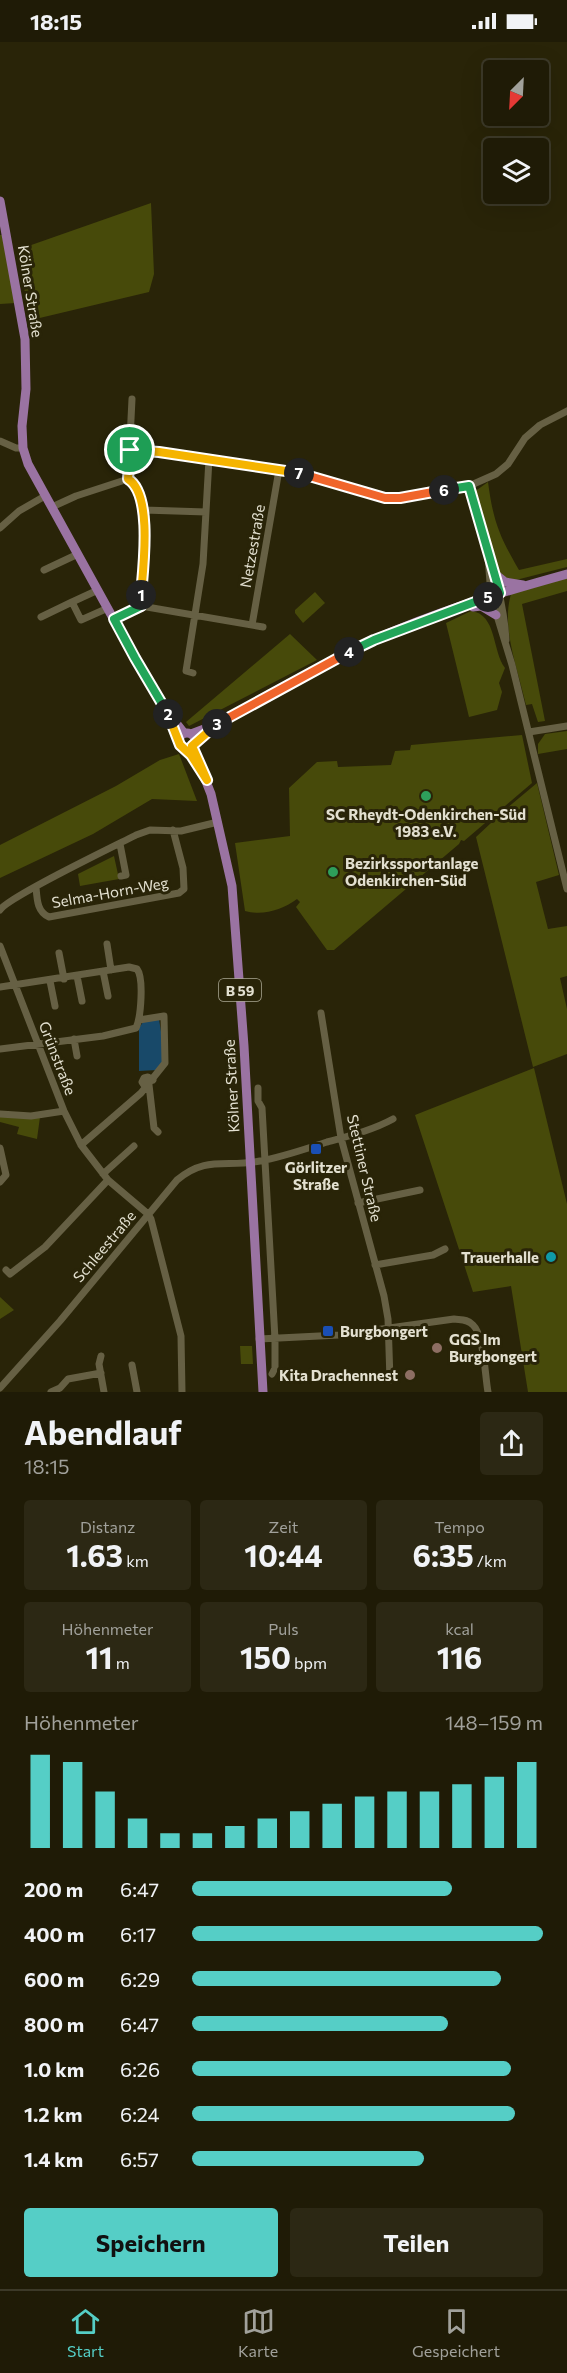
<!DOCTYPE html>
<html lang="de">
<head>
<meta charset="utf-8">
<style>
  body { margin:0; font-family:Commissioner,sans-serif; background:#2c2814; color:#f1f3f6; height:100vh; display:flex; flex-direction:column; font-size:22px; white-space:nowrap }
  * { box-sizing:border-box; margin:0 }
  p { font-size:20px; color:#a1a19b }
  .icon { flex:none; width:33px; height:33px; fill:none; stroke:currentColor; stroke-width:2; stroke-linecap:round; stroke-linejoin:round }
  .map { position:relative; height:1350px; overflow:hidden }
  .panel { display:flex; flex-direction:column; background:#1f1b06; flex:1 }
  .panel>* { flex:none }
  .needle { width:39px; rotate:204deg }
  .tools { position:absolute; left:483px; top:18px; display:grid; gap:12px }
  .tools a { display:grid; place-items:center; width:66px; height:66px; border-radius:6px; background:#1f1b06; box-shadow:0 6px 24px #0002,0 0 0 2px #3c3928; font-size:30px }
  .pin { position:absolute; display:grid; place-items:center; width:51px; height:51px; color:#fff; margin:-26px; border:3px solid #fff; border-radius:50%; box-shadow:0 2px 6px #0007 }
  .km { position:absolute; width:30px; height:30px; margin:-15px; border-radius:50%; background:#222; color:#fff; font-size:16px; line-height:30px; text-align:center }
  .round { display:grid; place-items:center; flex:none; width:63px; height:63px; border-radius:6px; background:#2c2814 }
  .headline { display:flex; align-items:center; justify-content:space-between; height:102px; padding:0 24px }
  h1 { font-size:33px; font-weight:700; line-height:45px }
  .figures { display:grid; grid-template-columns:repeat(3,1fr); gap:9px; height:102px; padding:6px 24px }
  .figures div { display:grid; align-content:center; border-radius:6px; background:#2c2814; text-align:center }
  .figures b { font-size:30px; font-weight:700 }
  .figures small { font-size:16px; font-weight:400 }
  .figures p { font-size:16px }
  .chart { height:168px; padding:12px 24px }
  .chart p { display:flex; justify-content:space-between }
  .chart svg { width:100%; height:108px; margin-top:6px; stroke:#55cec6; stroke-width:6 }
  .button { display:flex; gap:12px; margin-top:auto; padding:12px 24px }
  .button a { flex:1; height:69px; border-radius:6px; background:#55cec6; color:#111; font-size:24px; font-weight:700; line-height:69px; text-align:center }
  .button a+a { background:#2c2814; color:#f1f3f6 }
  ul { padding:0 24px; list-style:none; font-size:20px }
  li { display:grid; grid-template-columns:96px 72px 1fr; align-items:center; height:45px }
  li i { height:15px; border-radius:8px; background:#55cec6 }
  .status { display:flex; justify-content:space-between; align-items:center; height:42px; padding:0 30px; background:#1f1b06; direction:ltr }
  .status svg { height:16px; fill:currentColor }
  .tabs { display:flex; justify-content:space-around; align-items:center; height:84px; border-top:2px solid #3c3928; background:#1f1b06; font-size:16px; color:#a1a19b }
  .tabs a { display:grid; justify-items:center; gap:3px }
  .tabs .current { color:#55cec6 }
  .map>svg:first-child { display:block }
  .green { fill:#474a0a }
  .water { fill:#184969 }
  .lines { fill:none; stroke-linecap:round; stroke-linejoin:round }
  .minor { stroke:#666044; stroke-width:7 }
  .major { stroke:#9a73a2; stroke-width:9 }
  .split-1-casing { stroke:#fff; stroke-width:12 }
  .split-2-casing { stroke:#fff; stroke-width:12 }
  .split-3-casing { stroke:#fff; stroke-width:12 }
  .split-4-casing { stroke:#fff; stroke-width:12 }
  .split-5-casing { stroke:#fff; stroke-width:12 }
  .split-6-casing { stroke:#fff; stroke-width:12 }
  .split-7-casing { stroke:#fff; stroke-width:12 }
  .split-8-casing { stroke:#fff; stroke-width:12 }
  .split-1 { stroke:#f5b400; stroke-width:8 }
  .split-2 { stroke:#22a559; stroke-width:8 }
  .split-3 { stroke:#f5b400; stroke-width:8 }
  .split-4 { stroke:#f0652b; stroke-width:8 }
  .split-5 { stroke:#22a559; stroke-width:8 }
  .split-6 { stroke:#22a559; stroke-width:8 }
  .split-7 { stroke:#f0652b; stroke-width:8 }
  .split-8 { stroke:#f5b400; stroke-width:8 }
  .leisure-dot { fill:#2e9e5b; stroke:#292408; stroke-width:2 }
  .transit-dot { fill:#1a4fb4; stroke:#292408; stroke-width:2 }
  .culture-dot { fill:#0f9aa8; stroke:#292408; stroke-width:2 }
  .education-dot { fill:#8d6e63; stroke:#292408; stroke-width:2 }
  .labels { text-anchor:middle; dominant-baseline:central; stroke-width:6; stroke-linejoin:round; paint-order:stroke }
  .shield { fill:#292408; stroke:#aba894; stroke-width:1.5 }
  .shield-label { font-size:14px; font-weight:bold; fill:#e3e0d0 }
  .street-label { font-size:15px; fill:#e3e0d0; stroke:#292408 }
  .poi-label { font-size:15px; font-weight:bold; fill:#e3e0d0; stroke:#292408; text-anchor:start }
</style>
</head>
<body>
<div class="status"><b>18:15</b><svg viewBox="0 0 49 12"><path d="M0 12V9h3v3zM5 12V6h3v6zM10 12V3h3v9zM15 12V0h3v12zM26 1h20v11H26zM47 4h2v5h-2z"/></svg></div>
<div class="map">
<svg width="567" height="1350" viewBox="0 0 567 1350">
  <rect width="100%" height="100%" fill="#292408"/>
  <!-- green -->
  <path class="green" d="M151 161 154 232 149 250 27 279 26 256 17 208Z
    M0 193H2L16 261 0 262Z
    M488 440C493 478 499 494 519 528L567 517V525L512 539 496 530 474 450Z
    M567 536V549L522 562 545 679 538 680 532 662 526 663C518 627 501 586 511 552Z
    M315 550 325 561 303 581 295 571V568Z
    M471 569C497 572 492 609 505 626L499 641 502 650 497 668 469 675 446 581Z
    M290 592 317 618 189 684 186 680Z
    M567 689V707L538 712V702L545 692Z
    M522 693 532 741 464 799 461 798 459 802 334 908H327L296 865 300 860 297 857C282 868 263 874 245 869L235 801 290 794 289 746 317 720 337 719 338 725 391 723 395 709 410 708 411 703Z
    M179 712 197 759 152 757 93 792 0 836V803L116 744 160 718Z
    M537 741 559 833 536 840 548 887 567 884V934L560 936 567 967V1012L533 1025 476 795 506 767Z
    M114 814 119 837 80 844 78 832Z
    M534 1026 567 1162V1350H528L511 1244 473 1250 415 1073Z
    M0 1074 40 1075 37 1097 17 1092 19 1085 0 1080Z
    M0 1255 14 1268 0 1277Z
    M240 1304H252L253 1322H241Z"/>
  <!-- water -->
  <path class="water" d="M159 977 165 1015 157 1028 139 1029V986L143 980Z"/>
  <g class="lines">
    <!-- minor -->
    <path class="minor" d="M0 399 16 406H23
      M131 408 159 410 298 431 336 440 370 452 385 456H400L469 444 496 432 508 422 525 396 540 383 567 369
      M128 437C140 444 143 467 145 480L141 564
      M128 437 132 357
      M469 444C482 496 503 545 506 598
      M52 465 76 454 128 437
      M144 468 206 470
      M0 486 19 469 45 454
      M488 514 491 554 512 623 567 847
      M44 528 78 512
      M72 560 98 548
      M41 575 72 560 81 578 108 566
      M114 577 141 564 263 585
      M252 583 279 428
      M193 631 186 629 203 522 209 417
      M529 690 567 684
      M120 802 126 833 121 834
      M36 845C37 857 37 870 49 875L179 851 184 847 183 826 173 788
      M0 868C8 855 115 804 136 793L150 788 181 789 218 780
      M107 902 111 928
      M0 904 64 1069 81 1103 108 1138 148 1172 151 1177 181 1294 182 1350
      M59 911 64 937
      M103 929 108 954
      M77 934 82 959
      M50 939 55 964
      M0 945 129 925 137 927C144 936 141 975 136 986L103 994 0 1007
      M321 971 341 1096 384 1254 388 1277 390 1338
      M74 997 77 1014
      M149 1043 154 1086 158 1090
      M146 1046 142 1040 144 1036 148 1035 153 1038
      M258 1046V1059L262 1066 275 1297V1326L272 1332
      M0 1072 31 1074 64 1069
      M81 1103 141 1051 165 1021 164 974 139 978
      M0 1106 6 1133 0 1140
      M103 1132 134 1104
      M358 1161 420 1148
      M375 1223 433 1213 445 1207
      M6 1228 10 1232 45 1205 108 1138
      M259 1297 339 1293 454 1277C461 1278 468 1277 473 1283 484 1293 485 1334 488 1350
      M101 1314 99 1322 104 1350
      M132 1323 137 1350
      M0 1346 60 1279 177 1138C207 1113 226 1126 260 1119 283 1115 305 1107 327 1100 349 1094 373 1088 393 1077
      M51 1350 60 1346 68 1337 101 1331"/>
    <!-- major -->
    <path class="major" d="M0 159 25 297 26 347 22 384 23 406 28 422 135 616 169 672 184 691
      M495 532 505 540 523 543
      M473 565 481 564 496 573
      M179 699a8 8 0 1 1 16 0a8 8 0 1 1-16 0Z
      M191 692C254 669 311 626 373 598 435 570 502 550 567 532
      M192 704 211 752 232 844 244 1004 263 1350"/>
  </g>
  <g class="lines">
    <defs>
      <path id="split-1" d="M130 408 128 437C153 452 143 527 141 553"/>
      <path id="split-2" d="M141 553V564L114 577 135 616 168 672"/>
      <path id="split-3" d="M168 672 180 703 191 713 207 738 192 704 217 682"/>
      <path id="split-4" d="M217 682 349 610"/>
      <path id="split-5" d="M349 610 374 598 488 555"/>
      <path id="split-6" d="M444 448 469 444 500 551 488 555"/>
      <path id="split-7" d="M299 431 385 456H400L444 448"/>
      <path id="split-8" d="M130 408 159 410 299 431"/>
    </defs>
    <!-- split-1 casing -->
    <use href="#split-1" class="split-1-casing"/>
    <!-- split-2 casing -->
    <use href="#split-2" class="split-2-casing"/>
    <!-- split-3 casing -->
    <use href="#split-3" class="split-3-casing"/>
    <!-- split-4 casing -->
    <use href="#split-4" class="split-4-casing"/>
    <!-- split-5 casing -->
    <use href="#split-5" class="split-5-casing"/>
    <!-- split-6 casing -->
    <use href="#split-6" class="split-6-casing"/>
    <!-- split-7 casing -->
    <use href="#split-7" class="split-7-casing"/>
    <!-- split-8 casing -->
    <use href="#split-8" class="split-8-casing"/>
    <!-- split-1 -->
    <use href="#split-1" class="split-1"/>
    <!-- split-2 -->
    <use href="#split-2" class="split-2"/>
    <!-- split-3 -->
    <use href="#split-3" class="split-3"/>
    <!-- split-4 -->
    <use href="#split-4" class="split-4"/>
    <!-- split-5 -->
    <use href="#split-5" class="split-5"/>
    <!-- split-6 -->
    <use href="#split-6" class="split-6"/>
    <!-- split-7 -->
    <use href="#split-7" class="split-7"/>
    <!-- split-8 -->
    <use href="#split-8" class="split-8"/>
  </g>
  <!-- markers -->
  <g class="leisure-dot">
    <circle cx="426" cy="754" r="6"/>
    <circle cx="333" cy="830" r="6"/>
  </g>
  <g class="transit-dot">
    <rect x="310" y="1101" width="12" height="12" rx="3"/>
    <rect x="322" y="1283" width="12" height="12" rx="3"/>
  </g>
  <circle class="culture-dot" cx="551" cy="1215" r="6"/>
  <g class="education-dot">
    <circle cx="437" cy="1306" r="6"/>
    <circle cx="410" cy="1333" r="6"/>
  </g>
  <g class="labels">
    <!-- shield labels -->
    <rect class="shield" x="219" y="937" width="42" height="22" rx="4.5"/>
    <g class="shield-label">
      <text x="240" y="948">B 59</text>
    </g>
    <!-- street labels -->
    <g class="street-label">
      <text transform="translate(31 249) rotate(81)">Kölner Straße</text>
      <text transform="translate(252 504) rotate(-80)">Netzestraße</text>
      <text transform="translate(110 850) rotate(-10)">Selma-Horn-Weg</text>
      <text transform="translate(58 1016) rotate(69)">Grünstraße</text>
      <text transform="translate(231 1044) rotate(-93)">Kölner Straße</text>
      <text transform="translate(365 1126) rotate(77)">Stettiner Straße</text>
      <text transform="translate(104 1204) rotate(-50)">Schleestraße</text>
    </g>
    <!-- poi labels -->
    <g class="poi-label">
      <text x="426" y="772" text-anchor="middle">SC Rheydt-Odenkirchen-Süd<tspan x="426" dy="17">1983 e.V.</tspan></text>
      <text x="345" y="821">Bezirkssportanlage<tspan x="345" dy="17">Odenkirchen-Süd</tspan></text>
      <text x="316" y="1125" text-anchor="middle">Görlitzer<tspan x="316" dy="17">Straße</tspan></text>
      <text x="539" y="1215" text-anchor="end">Trauerhalle</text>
      <text x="340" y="1289">Burgbongert</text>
      <text x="449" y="1297">GGS Im<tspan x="449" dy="17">Burgbongert</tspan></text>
      <text x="398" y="1333" text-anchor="end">Kita Drachennest</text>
    </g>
  </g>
</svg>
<div class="tools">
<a><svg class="needle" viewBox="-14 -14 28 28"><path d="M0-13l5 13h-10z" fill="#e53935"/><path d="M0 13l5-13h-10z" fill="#a1a19b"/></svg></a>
<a><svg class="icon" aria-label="layers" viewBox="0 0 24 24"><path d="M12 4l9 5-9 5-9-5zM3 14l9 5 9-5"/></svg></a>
</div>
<div class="pin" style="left:130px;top:408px;background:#1e9e55"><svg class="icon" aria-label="arrive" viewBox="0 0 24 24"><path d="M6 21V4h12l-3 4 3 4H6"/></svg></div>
<b class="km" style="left:141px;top:553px">1</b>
<b class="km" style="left:168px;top:672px">2</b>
<b class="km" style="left:217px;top:682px">3</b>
<b class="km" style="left:349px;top:610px">4</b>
<b class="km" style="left:488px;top:555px">5</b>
<b class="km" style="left:444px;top:448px">6</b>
<b class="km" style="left:299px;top:431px">7</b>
</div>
<section class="panel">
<div class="headline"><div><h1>Abendlauf</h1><p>18:15</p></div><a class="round"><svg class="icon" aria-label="share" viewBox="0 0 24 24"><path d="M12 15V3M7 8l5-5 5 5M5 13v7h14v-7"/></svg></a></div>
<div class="figures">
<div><p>Distanz</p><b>1.63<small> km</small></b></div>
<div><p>Zeit</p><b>10:44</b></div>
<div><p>Tempo</p><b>6:35<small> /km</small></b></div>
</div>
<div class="figures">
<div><p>Höhenmeter</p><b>11<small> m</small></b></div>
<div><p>Puls</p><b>150<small> bpm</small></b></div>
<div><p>kcal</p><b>116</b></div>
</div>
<div class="chart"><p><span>Höhenmeter</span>148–159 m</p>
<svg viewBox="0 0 160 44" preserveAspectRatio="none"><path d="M5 44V6M15 44V9M25 44V21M35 44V32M45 44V38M55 44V38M65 44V35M75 44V32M85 44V29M95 44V26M105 44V23M115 44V21M125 44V21M135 44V18M145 44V15M155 44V9"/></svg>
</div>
<ul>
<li><b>200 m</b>6:47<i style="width:74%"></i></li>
<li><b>400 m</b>6:17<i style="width:100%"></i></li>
<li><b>600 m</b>6:29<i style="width:88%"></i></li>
<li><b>800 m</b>6:47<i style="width:73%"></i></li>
<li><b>1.0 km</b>6:26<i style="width:91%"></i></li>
<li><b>1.2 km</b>6:24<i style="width:92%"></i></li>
<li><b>1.4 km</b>6:57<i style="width:66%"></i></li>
</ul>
<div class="button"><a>Speichern</a><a>Teilen</a></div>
</section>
<nav class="tabs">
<a class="current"><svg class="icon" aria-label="home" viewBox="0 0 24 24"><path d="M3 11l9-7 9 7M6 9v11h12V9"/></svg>Start</a>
<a><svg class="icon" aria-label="map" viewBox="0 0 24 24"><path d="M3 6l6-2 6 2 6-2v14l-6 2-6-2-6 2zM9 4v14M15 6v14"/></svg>Karte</a>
<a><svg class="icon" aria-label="saved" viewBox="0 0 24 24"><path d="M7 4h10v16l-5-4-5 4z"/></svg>Gespeichert</a>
</nav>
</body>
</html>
